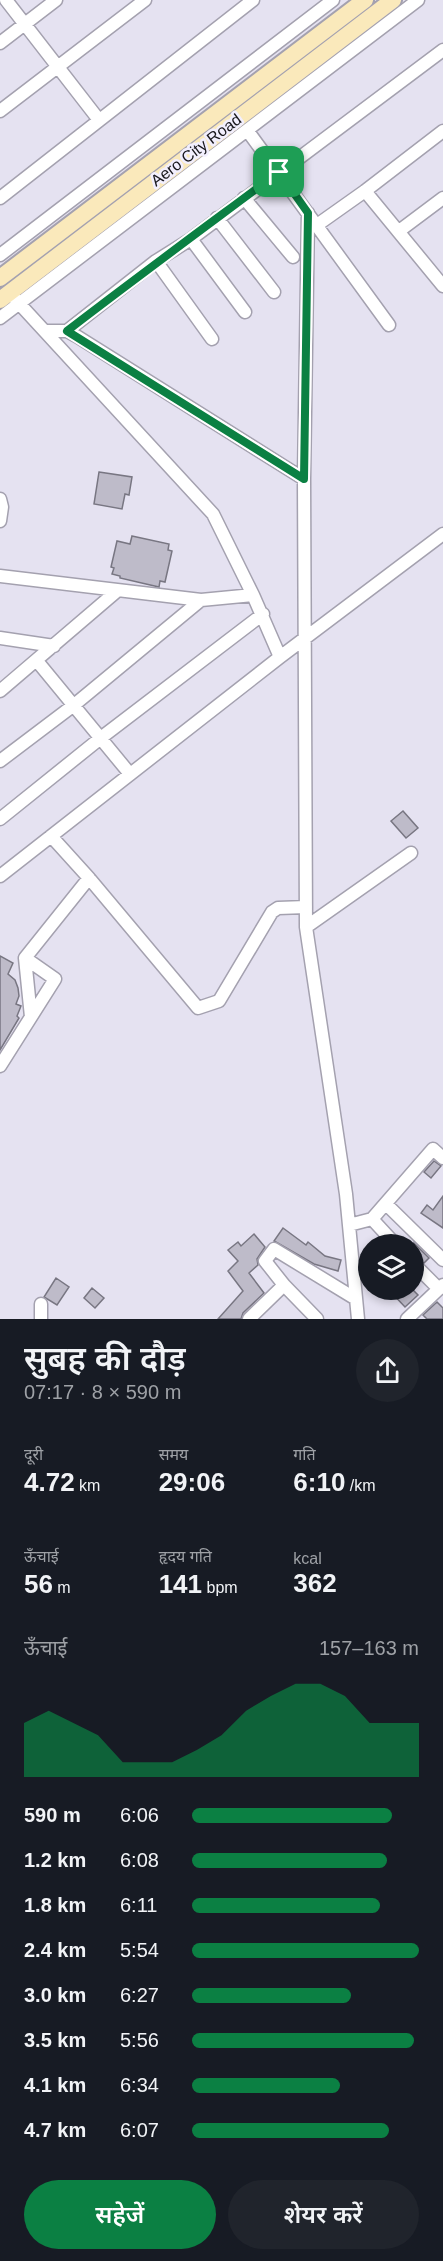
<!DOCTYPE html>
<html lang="hi">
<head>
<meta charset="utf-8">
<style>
  body { margin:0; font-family:Arial,"Noto Sans Devanagari",sans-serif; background:#20242c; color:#f1f3f6; height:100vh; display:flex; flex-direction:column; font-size:22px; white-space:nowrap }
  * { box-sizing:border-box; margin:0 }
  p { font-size:20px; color:#9ea1a6 }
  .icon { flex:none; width:33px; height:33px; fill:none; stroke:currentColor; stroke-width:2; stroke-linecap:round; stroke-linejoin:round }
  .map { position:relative; height:1319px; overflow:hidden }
  .details { display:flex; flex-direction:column; background:#171b24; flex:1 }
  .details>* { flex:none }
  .tools { position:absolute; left:358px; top:1234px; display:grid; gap:12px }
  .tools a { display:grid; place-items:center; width:66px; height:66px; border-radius:50%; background:#171b24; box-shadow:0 3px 9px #0003; font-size:30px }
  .pin { position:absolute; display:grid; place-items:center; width:51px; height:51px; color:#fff; margin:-26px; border-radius:12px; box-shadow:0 3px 9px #0006 }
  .round { display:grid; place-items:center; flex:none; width:63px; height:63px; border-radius:32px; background:#20242c }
  .head { display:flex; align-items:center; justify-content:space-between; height:102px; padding:0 24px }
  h1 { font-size:33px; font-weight:600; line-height:45px }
  .figures { display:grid; grid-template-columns:repeat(3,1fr); gap:9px; height:102px; padding:6px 24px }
  .figures div { display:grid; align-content:center }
  .figures b { font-size:26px; font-weight:600 }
  .figures small { font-size:16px; font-weight:400 }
  .figures p { font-size:16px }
  .chart { height:168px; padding:12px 24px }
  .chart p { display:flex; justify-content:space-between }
  .chart svg { width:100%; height:108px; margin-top:6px; fill:#0b8043; opacity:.7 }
  .primary-button { display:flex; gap:12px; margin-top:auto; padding:12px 24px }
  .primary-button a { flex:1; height:69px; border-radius:36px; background:#0b8043; color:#fff; font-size:24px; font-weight:600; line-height:69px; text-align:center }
  .primary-button a+a { background:#20242c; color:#f1f3f6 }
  ul { padding:0 24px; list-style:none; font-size:20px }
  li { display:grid; grid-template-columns:96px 72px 1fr; align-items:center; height:45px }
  li i { height:15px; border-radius:8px; background:#0b8043 }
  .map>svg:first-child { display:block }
  .building { fill:#bebbc9; stroke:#787682; stroke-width:1.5 }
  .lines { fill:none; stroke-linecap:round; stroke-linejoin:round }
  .street-casing { stroke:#a4a1af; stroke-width:15 }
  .secondary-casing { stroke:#a4a1af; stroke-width:20 }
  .street { stroke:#fff; stroke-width:12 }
  .secondary { stroke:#fae9bb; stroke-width:16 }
  .route-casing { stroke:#fff; stroke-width:12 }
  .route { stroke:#0b8043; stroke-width:8 }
  .labels { text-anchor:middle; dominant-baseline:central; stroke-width:5; stroke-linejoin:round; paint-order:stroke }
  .street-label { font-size:16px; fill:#17161b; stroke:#f2effe }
</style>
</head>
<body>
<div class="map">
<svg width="443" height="1319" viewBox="0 0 443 1319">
  <rect width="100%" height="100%" fill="#e5e2f1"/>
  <!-- building -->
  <path class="building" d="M99 472 132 477 129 495 125 494 122 509 94 504Z
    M132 536 169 544 168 550 172 551 165 582 160 581 159 587 120 578V576L112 574 114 568 111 567 117 541 130 544Z
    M403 811 418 828 406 838 391 821Z
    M0 956 13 963 8 974 15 980 18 988 19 996 16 1004 21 1006 17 1016 19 1018 0 1050Z
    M434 1161 441 1166 431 1178 424 1172Z
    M443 1196V1228L421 1213 427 1205 433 1210Z
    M283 1228 306 1245 308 1242 325 1256 341 1260 338 1271 314 1264 274 1241Z
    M254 1234 265 1247 257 1259 258 1265 249 1273 264 1293 243 1313 241 1319H218L243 1291 228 1271 238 1261 228 1250 238 1242 241 1246Z
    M414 1243 429 1258 424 1263 414 1256Z
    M56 1278 69 1287 57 1305 44 1297Z
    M92 1288 104 1298 95 1308 84 1298Z
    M389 1290H413L418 1295 405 1307Z
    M437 1302 443 1308V1319H427L423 1315Z"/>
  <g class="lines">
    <defs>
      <path id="street" d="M6 0 99 120
        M0 43 56 0
        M0 111 145 0
        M247 130 389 325
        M365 191 443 286
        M0 198 253 0
        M244 198 293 257
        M308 213 304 479 306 927 346 1194 358 1319
        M217 218 274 292
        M317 225 365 191 443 131
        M399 231 443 198
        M191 239 245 312
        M0 255 333 0
        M15 299 213 514 253 595
        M0 318 418 0
        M46 331H67L78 337 304 479
        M67 331 156 261
        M212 339 156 261 191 239 443 50
        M0 499 2 507 0 521
        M0 576 201 600 253 595 280 657
        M0 638 54 646
        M37 661 130 774
        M0 691 117 591
        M0 761 74 705 201 600
        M0 819 102 737 263 614
        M51 836 89 878 198 1008 219 1001 272 912 278 908 306 907
        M0 876 280 657 443 534
        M306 927 411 853
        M25 958 31 1017
        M0 1066 55 979 25 958 89 878
        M386 1204 443 1260
        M372 1219 396 1245
        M349 1225 372 1219 433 1149 443 1158
        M414 1264 439 1289
        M284 1285 317 1319
        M41 1304V1319
        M249 1319 284 1285 265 1261 274 1249 356 1299
        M407 1319 443 1285"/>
      <path id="secondary" d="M0 278 365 0
        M0 300 393 0"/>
    </defs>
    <!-- street casing -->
    <use href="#street" class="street-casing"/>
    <!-- secondary casing -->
    <use href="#secondary" class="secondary-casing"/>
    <!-- street -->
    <use href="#street" class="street"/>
    <!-- secondary -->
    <use href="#secondary" class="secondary"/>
  </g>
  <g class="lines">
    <defs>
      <path id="route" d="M279 172 308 213 304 479 67 331C137 277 208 225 279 172Z"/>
    </defs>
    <!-- route casing -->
    <use href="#route" class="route-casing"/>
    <!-- route -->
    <use href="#route" class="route"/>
  </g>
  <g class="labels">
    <!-- street labels -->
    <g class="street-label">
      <text transform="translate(196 150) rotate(-37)">Aero City Road</text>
    </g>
  </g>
</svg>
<div class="tools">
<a><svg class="icon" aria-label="layers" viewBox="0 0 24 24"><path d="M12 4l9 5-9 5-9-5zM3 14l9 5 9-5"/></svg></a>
</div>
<div class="pin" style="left:279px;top:172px;background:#1e9e55"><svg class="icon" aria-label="arrive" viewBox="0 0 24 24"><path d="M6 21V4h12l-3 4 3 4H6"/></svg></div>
</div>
<section class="details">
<div class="head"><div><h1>सुबह की दौड़</h1><p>07:17 · 8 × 590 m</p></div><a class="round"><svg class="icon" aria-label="share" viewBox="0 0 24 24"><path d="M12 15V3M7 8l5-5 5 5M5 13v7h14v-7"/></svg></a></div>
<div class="figures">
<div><p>दूरी</p><b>4.72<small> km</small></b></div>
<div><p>समय</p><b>29:06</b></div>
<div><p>गति</p><b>6:10<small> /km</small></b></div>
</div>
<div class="figures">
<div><p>ऊँचाई</p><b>56<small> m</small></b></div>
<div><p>हृदय गति</p><b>141<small> bpm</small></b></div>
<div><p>kcal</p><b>362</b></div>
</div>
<div class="chart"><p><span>ऊँचाई</span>157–163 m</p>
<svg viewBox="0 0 160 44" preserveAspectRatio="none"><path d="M0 44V22L10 17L20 22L30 27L40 38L50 38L60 38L70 33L80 27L90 17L100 11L110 6L120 6L130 11L140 22L150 22L160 22V44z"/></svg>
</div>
<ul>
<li><b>590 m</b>6:06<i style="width:88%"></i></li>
<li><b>1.2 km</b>6:08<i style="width:86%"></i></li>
<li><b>1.8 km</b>6:11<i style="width:83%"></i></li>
<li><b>2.4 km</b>5:54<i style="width:100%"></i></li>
<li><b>3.0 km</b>6:27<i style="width:70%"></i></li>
<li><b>3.5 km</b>5:56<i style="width:98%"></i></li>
<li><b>4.1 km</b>6:34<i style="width:65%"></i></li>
<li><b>4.7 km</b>6:07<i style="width:87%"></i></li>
</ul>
<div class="primary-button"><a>सहेजें</a><a>शेयर करें</a></div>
</section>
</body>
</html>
